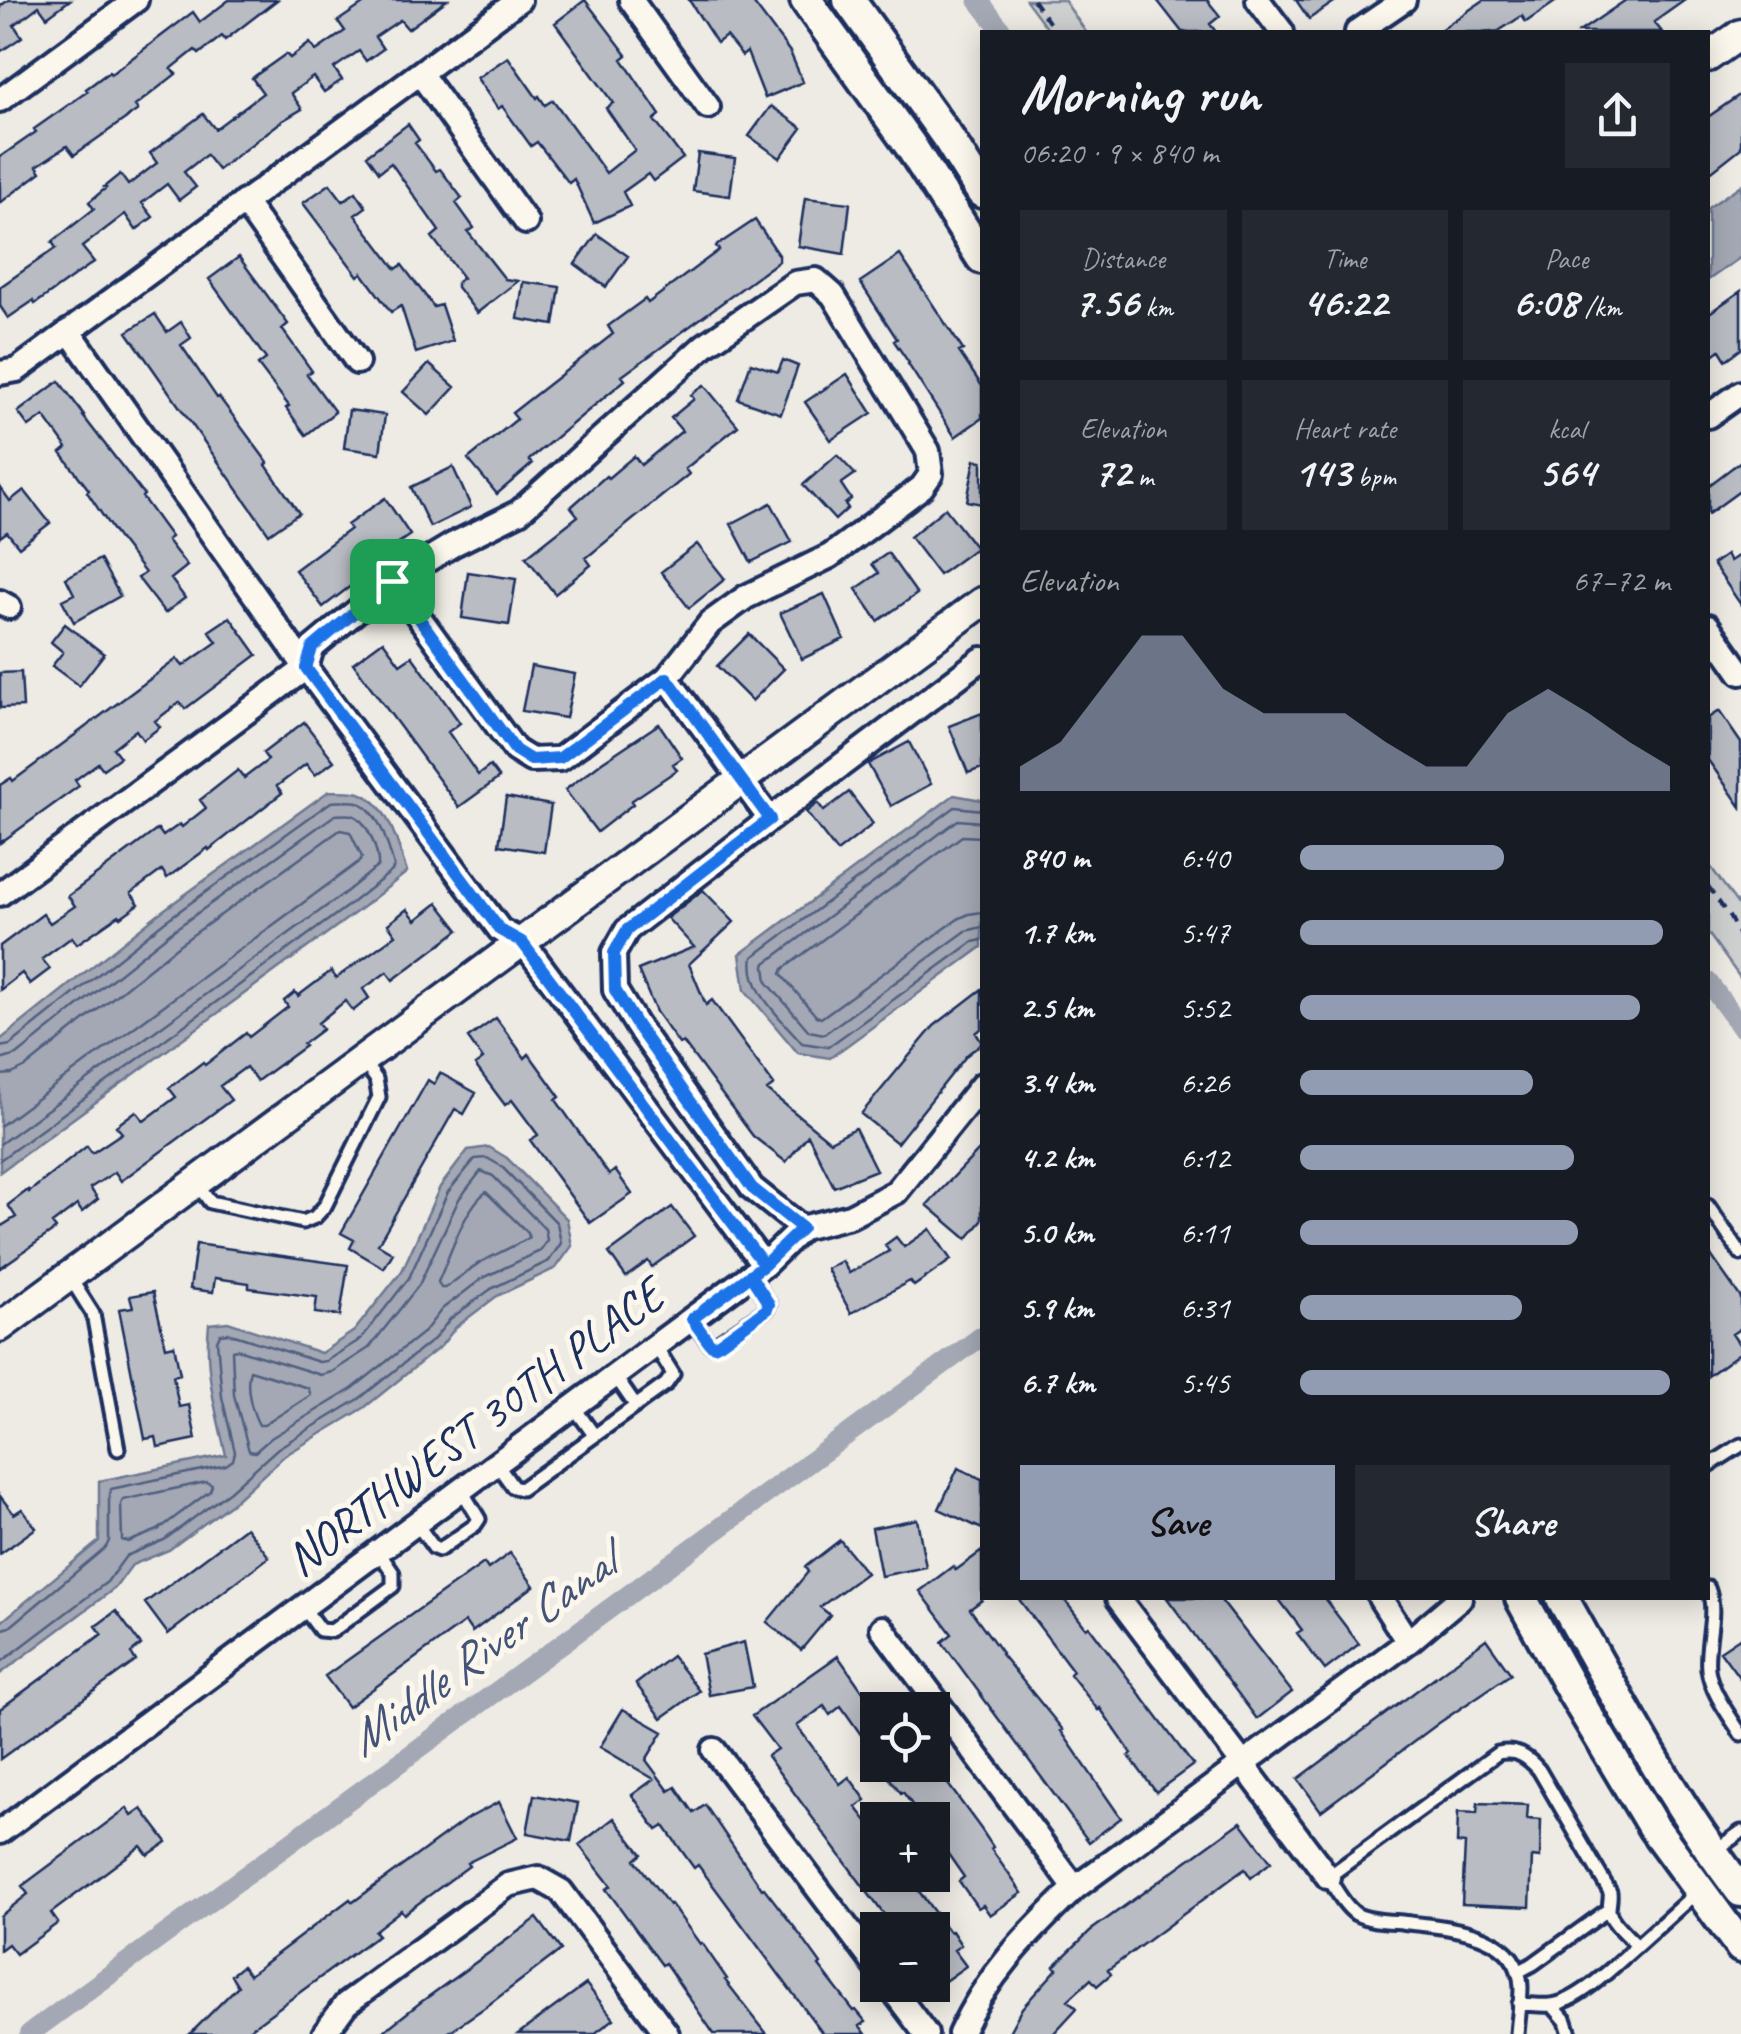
<!DOCTYPE html>
<html lang="en">
<head>
<meta charset="utf-8">
<style>
  body { margin:0; font-family:Caveat,sans-serif; background:#242831; color:#f1f3f6; height:100vh; display:flex; flex-direction:column; font-size:38px; white-space:nowrap }
  * { box-sizing:border-box; margin:0 }
  p { font-size:32px; color:#9ea1a6 }
  .icon { flex:none; width:55px; height:55px; fill:none; stroke:currentColor; stroke-width:2; stroke-linecap:round; stroke-linejoin:round }
  .map { position:relative; flex:1; overflow:hidden }
  .drawer { position:absolute; left:980px; top:30px; width:730px; height:1570px; display:flex; flex-direction:column; background:#171b24; border-radius:0px; box-shadow:0 5px 25px #0003 }
  .drawer>* { flex:none }
  .buttons { position:absolute; left:860px; top:1692px; display:grid; gap:20px }
  .buttons a { display:grid; place-items:center; width:90px; height:90px; border-radius:0px; background:#171b24; box-shadow:0 5px 25px #0003; font-size:50px }
  .pin { position:absolute; display:grid; place-items:center; width:85px; height:85px; color:#fff; margin:-42px; border-radius:20px; box-shadow:0 5px 15px #0006 }
  .round { display:grid; place-items:center; flex:none; width:105px; height:105px; border-radius:0px; background:#242831 }
  .overview { display:flex; align-items:center; justify-content:space-between; height:170px; padding:0 40px }
  h1 { font-size:55px; font-weight:800; line-height:75px }
  .figures { display:grid; grid-template-columns:repeat(3,1fr); gap:15px; height:170px; padding:10px 40px }
  .figures div { display:grid; align-content:center; border-radius:0px; background:#242831; text-align:center }
  .figures b { font-size:42px; font-weight:800 }
  .figures small { font-size:28px; font-weight:400 }
  .figures p { font-size:28px }
  .chart { height:280px; padding:20px 40px }
  .chart p { display:flex; justify-content:space-between }
  .chart svg { width:100%; height:180px; margin-top:10px; fill:#919bb2; opacity:.7 }
  .button { display:flex; gap:20px; margin-top:auto; padding:20px 40px }
  .button a { flex:1; height:115px; border-radius:0px; background:#919bb2; color:#111; font-size:40px; font-weight:800; line-height:115px; text-align:center }
  .button a+a { background:#242831; color:#f1f3f6 }
  ul { padding:0 40px; list-style:none; font-size:32px }
  li { display:grid; grid-template-columns:160px 120px 1fr; align-items:center; height:75px }
  li i { height:25px; border-radius:12px; background:#919bb2 }
  .map>svg:first-child { display:block }
  .green { fill:#cecfcf; stroke:#747f96; stroke-width:2.5 }
  .water { fill:#a3a8b4; stroke:#6d7892; stroke-width:2.5 }
  .lines { fill:none; stroke-linecap:round; stroke-linejoin:round }
  .shore { stroke:#515f80; stroke-width:2.5 }
  .canal { stroke:#a3a8b4; stroke-width:20 }
  .building { fill:#b9bcc3; stroke:#1b2f5e; stroke-width:2.5 }
  .service-casing { stroke:#1b2f5e; stroke-width:19 }
  .minor-casing { stroke:#1b2f5e; stroke-width:30 }
  .tertiary-casing { stroke:#1b2f5e; stroke-width:35 }
  .secondary-casing { stroke:#1b2f5e; stroke-width:38 }
  .path { stroke:#1b2f5e; stroke-width:4; stroke-dasharray:10 8; stroke-linecap:butt }
  .service { stroke:#fbf7ec; stroke-width:11 }
  .minor { stroke:#fbf7ec; stroke-width:22 }
  .tertiary { stroke:#fbf7ec; stroke-width:28 }
  .secondary { stroke:#fbf7ec; stroke-width:30 }
  .route-casing { stroke:#fff; stroke-width:20 }
  .route { stroke:#1a73e8; stroke-width:12 }
  .labels { text-anchor:middle; dominant-baseline:central; stroke-width:10; stroke-linejoin:round; paint-order:stroke }
  .street-label { font-size:48px; fill:#1b2f5e; stroke:#fbf7ec }
  .water-label { font-size:50px; font-style:italic; fill:#445378; stroke:#fbf7ec }
</style>
</head>
<body>
<div class="map">
<svg width="1741" height="2034" viewBox="0 0 1741 2034">
  <rect width="100%" height="100%" fill="#eeebe4"/>
  <filter id="ink" filterUnits="userSpaceOnUse"><feTurbulence type="fractalNoise" baseFrequency=".01" numOctaves="2"/><feDisplacementMap in="SourceGraphic" scale="20" xChannelSelector="R" yChannelSelector="G"/><feConvolveMatrix kernelMatrix="1 2 1 2 8 2 1 2 1" color-interpolation-filters="sRGB"/></filter>
  <g filter="url(#ink)">
    <!-- green -->
    <path class="green" d="M1026 0H1064L1086 32H1050Z
      M1708 863 1741 909V979L1708 933Z"/>
    <!-- water -->
    <path class="water" d="M1741 185V257L1708 280V208Z
      M329 791C339 792 354 790 362 794 390 806 398 846 407 872L359 910 0 1172V1040L158 914Z
      M954 795 982 800V947L830 1058 798 1053 745 990 740 954Z
      M489 1147 507 1158 567 1219 572 1246 556 1268 497 1296 456 1327 441 1346 364 1408 284 1456 237 1499 169 1550 132 1565 115 1588 0 1674V1623L99 1541V1481L226 1455C216 1412 204 1369 209 1324L228 1322 321 1353 354 1331 402 1271 440 1187 468 1150Z"/>
    <g class="lines">
      <!-- shore -->
      <path class="shore" d="M982 810 955 807 753 957C747 990 781 1018 802 1043L828 1047 973 942 982 940
        M982 822 958 820 766 963 765 966 767 982 809 1031 824 1034 966 931 982 927
        M982 837 962 836 783 969 781 974 816 1016 821 1018 958 919 969 914 982 912
        M0 1047 10 1045 164 922 331 802C338 802 350 800 357 802 380 810 388 846 394 866L392 871 353 902 0 1160
        M0 1060 17 1055 171 932 335 815C338 815 349 814 352 815 368 820 379 853 378 866L346 892 0 1144
        M0 1075 12 1074 26 1067 180 944 340 830 350 832 362 857 360 861 0 1126
        M481 1171 493 1176 545 1229 547 1240 540 1251 483 1278 442 1309 425 1331 352 1389 271 1438 255 1452 249 1451 234 1395 232 1350 237 1349 321 1375 332 1372 369 1348 419 1285 459 1199Z
        M486 1192 528 1233 529 1238 479 1263 445 1288H441L438 1282C450 1256 464 1208 486 1192Z
        M250 1370 308 1388 311 1395 264 1425H259C251 1410 245 1386 250 1370Z
        M206 1482 212 1485 210 1491 158 1530 128 1542 122 1540 121 1504 123 1500Z
        M0 1630 10 1627 106 1547 109 1541V1494L111 1489 226 1465 233 1460 235 1452 222 1397 217 1341 220 1334 228 1333 319 1362 326 1361 361 1339 409 1278 448 1192 475 1159 487 1158 501 1166 557 1223 561 1243 549 1261 491 1289 450 1319 434 1339 359 1399 278 1448 230 1491 164 1540 126 1556 107 1582 0 1663"/>
      <!-- canal -->
      <path class="canal" d="M978 0 1003 32
        M1708 982 1741 1027
        M29 2034 982 1336"/>
    </g>
    <!-- building -->
    <path class="building" d="M9 0H70L47 17 39 6 14 25 22 37 0 52V6Z
      M229 0H277L225 40 222 36 199 54 195 50 171 69 176 74 135 106 138 110 74 155 67 146 37 166 41 172 0 203V157L36 132 34 129 88 91 86 89 109 72 111 74 193 12 200 22Z
      M369 0H447L408 29 400 20 375 37 383 49 366 61 359 51 334 68 342 80 324 92 313 77 291 93 302 109 282 121 218 170 206 155 184 172 196 187 179 200 167 184 142 203 153 217 136 230 125 214 82 247 94 262 35 304 33 301 8 318 0 306V287L56 248 52 242 94 209 89 202 106 188 104 187 120 174 128 185 157 163 150 153 203 114 215 129 263 93 252 78 286 54 290 58 310 43 316 51 345 31 338 21Z
      M585 0 627 55 622 59 660 115 654 120 683 158 653 181 648 174 623 192 630 206 594 223 574 179 569 183 537 142 531 146 502 106 498 109 477 78 508 57 537 98 539 96 545 105 553 100 606 173 635 150 606 108 613 103 555 23Z
      M689 0H751L790 52 803 82 765 98 747 52 742 56 726 36 717 43Z
      M1157 0H1207L1220 16 1210 24 1216 32H1182Z
      M1296 0H1337L1309 19Z
      M1484 0H1558L1526 22 1522 16 1497 32H1437Z
      M1626 0H1685L1654 22 1662 32H1579Z
      M1741 94V148L1708 174V117Z
      M771 106 802 128 780 158 749 136Z
      M408 124 419 140 415 143 436 171 440 169 462 198 456 203 474 228 468 232 505 279 518 281 477 313 457 287V282L463 278 432 237 439 231 391 163 379 172 367 155Z
      M698 153 735 158 730 196 693 191Z
      M330 184 343 201 356 192 366 207 355 215 396 269 402 265 434 307 441 305 453 341 416 353 401 306 391 312 362 273 358 276 303 203Z
      M805 198 850 203 844 254 798 246Z
      M755 220 779 255V261L622 376 625 380 529 460 532 464 497 494 468 459 517 419 512 413 613 334 608 326 645 299 648 303 719 250 716 246Z
      M597 234 628 256 606 287 575 264Z
      M900 255 963 350 959 352 982 386V418L955 437 908 364 909 363 894 341 897 339 860 282Z
      M239 257 288 324 282 329 312 371 307 374 335 412 306 435 286 408 289 406 258 365 266 359 209 279Z
      M523 282 560 287 554 325 518 319Z
      M1741 291V349L1726 360 1720 350 1708 359V314Z
      M155 314 167 332 181 322 191 338 181 345 217 398 219 397 268 463 266 465 299 513 269 534 127 332Z
      M783 360 798 366 781 414 738 399 751 363 778 372Z
      M429 364 455 387 429 415 403 392Z
      M847 374 872 413 831 440 805 402Z
      M59 381 84 415 83 416 144 495 142 497 171 537 167 540 187 566 171 579 185 598 165 613 138 578 145 573 115 534 87 492 89 490 61 453 67 448 44 416 29 427 18 412Z
      M704 385 738 426 685 469 689 474 586 558 591 565 555 594 526 557 578 516 571 507 606 476 608 478 634 456 641 465 682 431 671 418 694 399 691 395Z
      M349 410 385 415 380 453 344 448Z
      M837 455 855 474 841 484 851 499 845 504 848 508 835 520 803 485Z
      M975 460 982 461V504L967 501Z
      M1741 461V490L1708 514V486Z
      M453 467 471 507 430 527 411 487Z
      M0 487 10 501 24 490 50 523 19 547 7 532 0 537Z
      M385 498 410 535 355 573 360 579 323 607 295 570 350 529 347 525Z
      M771 503 792 542 751 562 731 524Z
      M945 508 976 548 939 575 910 537Z
      M697 544 725 579 689 608 661 572Z
      M888 553 917 594 878 621 856 589 879 573 872 564Z
      M1741 554V605L1713 564 1726 555 1730 561Z
      M100 559 120 596 74 622 62 600 74 594 66 578Z
      M468 572 516 579 509 625 462 618Z
      M824 594 844 639 802 659 780 613Z
      M230 617 257 655 185 709 180 702 155 721 160 727 143 740 136 730 113 748 120 757 103 769 98 763 75 780 79 786 0 843V785L11 778 13 781 177 659 183 666 217 642 209 631Z
      M65 624 104 654 79 686 52 666 63 652 51 642Z
      M749 634 784 669 752 701 717 666Z
      M383 641 400 664 412 656 460 723 448 732 478 775 490 766 499 778 459 807 353 663Z
      M531 666 575 674 566 718 522 711Z
      M21 672 23 707 0 708V673Z
      M1719 711 1741 743V807L1708 760V718Z
      M982 713V768L968 773 949 726Z
      M304 722 334 761 315 775 306 764 277 786 282 793 209 850 208 848 167 878 162 870 131 893 139 904 121 917 119 915 77 944 72 937 42 959 50 969 30 984 22 973 0 990V946L43 914 50 923 75 906 68 896 158 829 163 836 180 824 182 827 206 808 200 800 238 770 244 778 268 760 263 753Z
      M659 724 682 758 673 764 677 770 631 801 633 804 597 832 565 790 602 762Z
      M909 742 931 784 891 806 868 764Z
      M849 792 873 824 837 852 806 812 818 803 824 811Z
      M506 797 551 805 544 852 499 845Z
      M703 890 734 922 689 964 706 1005 712 1000 774 1085 767 1090 830 1141 855 1128 876 1170 834 1187 808 1135 786 1162 753 1136 683 1042 679 1044 656 1012 638 970 694 947 667 918Z
      M438 903 459 930 393 980 387 972 363 989 369 998 353 1011 345 1001 318 1023 323 1029 303 1044 305 1046 257 1081 246 1067 220 1086 231 1100 121 1181 115 1172 90 1188 98 1199 82 1212 77 1205 52 1224 56 1229 0 1268V1227L16 1217 8 1205 28 1190 29 1192 87 1146 92 1153 122 1133 116 1126 136 1111 144 1121 176 1097 169 1088 203 1062 205 1065 246 1033 249 1037 288 1007 284 1001 295 992 298 996 331 971 336 978 396 935 388 924 407 909 416 920Z
      M982 989V1028L976 1033 982 1043 967 1055 897 1143 861 1114 934 1026Z
      M496 1018 525 1058 529 1054 560 1097 556 1100 609 1175 615 1170 632 1194 590 1223 530 1140 538 1135 512 1100 505 1105 475 1065 483 1059 468 1038Z
      M440 1073 476 1093 464 1114 455 1109 378 1244 393 1253 384 1268 350 1248 354 1240 341 1233 428 1080 434 1084Z
      M982 1147V1221L967 1239 927 1205Z
      M672 1207 694 1236 652 1267 648 1261 626 1277 609 1253Z
      M930 1229 951 1260 914 1286 910 1281 851 1313 827 1269 842 1261 849 1273 889 1251 885 1245 896 1237 904 1247Z
      M196 1244 348 1265 340 1316 315 1313 317 1297 249 1288V1283L215 1278 213 1292 190 1289Z
      M1708 1251 1741 1298V1328L1732 1334 1741 1347V1352L1708 1376Z
      M153 1292 166 1347 174 1345 180 1374 173 1376 179 1407 189 1405 196 1439 158 1447 156 1437 145 1439 119 1309 133 1307 130 1296Z
      M958 1468 982 1479V1529L939 1509Z
      M0 1496 14 1514 22 1509 36 1528 0 1554Z
      M917 1519 926 1567 881 1576 872 1528Z
      M246 1527 269 1557 168 1634 145 1603Z
      M840 1540 866 1573 820 1607 830 1615 801 1650 767 1622 808 1572 805 1567Z
      M982 1551V1600L970 1609 1002 1653 1001 1654 1063 1730 1061 1731 1121 1818 1089 1842 942 1642 952 1634 920 1591 953 1566 956 1570Z
      M510 1553 534 1586 472 1632 465 1622 348 1707 325 1676 484 1563 488 1569Z
      M1018 1598H1063L1086 1628 1089 1626 1193 1765 1156 1792 1129 1756 1132 1754 1100 1708 1098 1710 1070 1674 1073 1671Z
      M1167 1598H1219L1292 1692 1257 1719Z
      M1278 1598H1324L1359 1644 1325 1670 1297 1633 1302 1630Z
      M116 1611 141 1645 131 1653 136 1661 0 1759V1709L102 1634 96 1626Z
      M1741 1637V1680L1720 1651Z
      M1486 1639 1511 1674 1439 1723 1321 1811 1298 1779Z
      M744 1642 753 1687 709 1695 701 1654Z
      M672 1656 699 1691 662 1718 636 1684Z
      M838 1656 868 1699 880 1691 893 1710H878V1759L841 1706 830 1715 824 1706 797 1726 840 1784 849 1777 866 1800 856 1807 878 1835V1875H907L949 1932 952 1931 961 1945 954 1950 966 1966 932 1990V1930H898L882 1912 767 1756 777 1749 752 1716Z
      M623 1709 663 1732 646 1760 669 1791 676 1787 694 1813 705 1805 762 1889 764 1888 795 1928 821 1964 819 1966 854 2011 856 2010 866 2022 860 2026 866 2034H823L698 1865 694 1868 664 1826 657 1830 632 1795 654 1779 600 1747Z
      M879 1765H934L981 1829 993 1847 991 1849 1022 1893 990 1915 983 1905 978 1908 959 1881 964 1877 932 1831V1820H923L903 1792 901 1793Z
      M534 1795 578 1803 571 1841 527 1833Z
      M499 1802 517 1838 467 1863 469 1866 404 1914 401 1910 374 1931 378 1935 243 2034H190L238 1986 231 1975 242 1966 249 1975 350 1899 353 1902 465 1820Z
      M1478 1803 1528 1805 1527 1819 1541 1820 1540 1858 1532 1857 1530 1907 1462 1904 1465 1844 1457 1843 1458 1812 1477 1813Z
      M127 1808 132 1816 142 1809 167 1842 148 1855 141 1846 51 1913 58 1923 16 1954 8 1944 0 1950V1916L28 1894 22 1886Z
      M614 1818 642 1854 635 1860 669 1905 671 1904 700 1944 702 1943 727 1979 725 1980 767 2034H714L665 1963 662 1965 618 1905 606 1889 611 1886 579 1845Z
      M1241 1822 1271 1862 1251 1878 1245 1869 1235 1876 1108 1970 1111 1974 1097 1986 1091 1979 1068 2000 1077 2008 1053 2034H1008L1022 2008 1057 1969 1054 1966 1090 1931Z
      M537 1918 561 1950 487 2006 446 2034H380L421 2002Z
      M586 1984 614 2019 594 2034H518Z"/>
    <g class="lines">
      <defs>
        <path id="service" d="M196 1183 210 1202 303 1222 315 1217 325 1206 379 1097 376 1079 362 1060
          M1708 1206 1741 1254
          M69 1276 93 1314 118 1449
          M691 1319 710 1344 714 1345 767 1309 769 1304 750 1275
          M615 1376 635 1405
          M574 1407 594 1435
          M496 1463 513 1487 521 1489 666 1384 673 1374 655 1345
          M1708 1466 1741 1445
          M416 1523 434 1548 439 1550 475 1525 479 1519 461 1489
          M1708 1588C1718 1613 1705 1643 1708 1669 1711 1692 1729 1715 1741 1734
          M303 1607 320 1630 332 1631 393 1586V1573L378 1551
          M1716 1850 1741 1832
          M1518 1972 1533 1964 1609 1909
          M1519 2004C1529 2004 1541 2006 1551 2005 1579 2002 1616 1964 1637 1946
          M1552 2005 1566 2021 1570 2034
          M1517 2034C1518 2019 1521 2002 1521 1987 1519 1929 1444 1928 1402 1922 1388 1921 1369 1921 1356 1914 1344 1906 1335 1888 1328 1877L1498 1753C1516 1749 1527 1756 1539 1770L1610 1892C1611 1898 1609 1904 1609 1910 1610 1922 1629 1937 1637 1946L1699 1890"/>
        <path id="minor" d="M631 0 708 107
          M1258 0 1282 32
          M1357 32 1404 0
          M420 73 526 222
          M0 100 136 0
          M244 202 357 362
          M69 331 306 668 500 930 523 942 764 1265
          M0 373 17 370 519 0
          M1708 416 1741 393
          M0 602 9 607
          M1708 626 1741 673
          M667 678 770 819
          M0 894 306 668 312 648 393 581 454 544 519 512 705 345 795 283 816 280 833 295 928 451 931 474 922 487 830 556 746 597 710 623 667 678 560 759 531 760 515 750 393 581
          M802 1228 752 1188 637 1026 615 990 614 953 627 930 770 819 982 659
          M1118 1598 1328 1877
          M1380 1598 1408 1642
          M882 1628 1075 1888
          M714 1750 878 1969
          M0 1832 764 1265 802 1228 850 1216 896 1192 982 1085
          M889 1985 926 2034
          M324 2034 346 2004 508 1885 538 1878 561 1891 667 2034
          M960 2034C986 1976 1030 1931 1075 1888L1408 1642 1460 1598"/>
        <path id="tertiary" d="M1708 57 1741 34
          M0 1327 982 602"/>
        <path id="secondary" d="M806 0 910 145 982 258
          M849 0 948 138 982 192
          M1521 1598 1571 1689 1654 1828 1741 1947
          M1562 1598C1618 1697 1671 1800 1741 1891"/>
      </defs>
      <!-- service casing -->
      <use href="#service" class="service-casing"/>
      <!-- minor casing -->
      <use href="#minor" class="minor-casing"/>
      <!-- tertiary casing -->
      <use href="#tertiary" class="tertiary-casing"/>
      <!-- secondary casing -->
      <use href="#secondary" class="secondary-casing"/>
      <!-- path -->
      <path class="path" d="M1033 0 1056 32
        M1708 886 1730 918 1741 940"/>
      <!-- service -->
      <use href="#service" class="service"/>
      <!-- minor -->
      <use href="#minor" class="minor"/>
      <!-- tertiary -->
      <use href="#tertiary" class="tertiary"/>
      <!-- secondary -->
      <use href="#secondary" class="secondary"/>
    </g>
  </g>
  <g class="lines" filter="url(#ink)">
    <defs>
      <path id="route" d="M392 581 312 648 306 668 500 930 522 942 764 1265 692 1319 710 1344 714 1346 720 1343 767 1309 769 1304 750 1275 764 1265 802 1228 752 1188 637 1026 615 990 614 953 627 930 770 819 667 678 560 758 531 760 515 750 392 581"/>
    </defs>
    <!-- route casing -->
    <use href="#route" class="route-casing"/>
    <!-- route -->
    <use href="#route" class="route"/>
  </g>
  <g class="labels">
    <!-- street labels -->
    <g class="street-label">
      <text transform="translate(474 1427) rotate(-37)">NORTHWEST 30TH PLACE</text>
    </g>
    <!-- water labels -->
    <g class="water-label">
      <text transform="translate(481 1651) rotate(-36)">Middle River Canal</text>
    </g>
  </g>
</svg>
<div class="buttons">
<a><svg class="icon" aria-label="locate" viewBox="0 0 24 24"><circle cx="12" cy="12" r="6"/><path d="M12 2v4M12 18v4M2 12h4M18 12h4"/></svg></a>
<a>+</a>
<a>−</a>
</div>
<div class="pin" style="left:392px;top:581px;background:#1e9e55"><svg class="icon" aria-label="arrive" viewBox="0 0 24 24"><path d="M6 21V4h12l-3 4 3 4H6"/></svg></div>
<section class="drawer">
<div class="overview"><div><h1>Morning run</h1><p>06:20 · 9 × 840 m</p></div><a class="round"><svg class="icon" aria-label="share" viewBox="0 0 24 24"><path d="M12 15V3M7 8l5-5 5 5M5 13v7h14v-7"/></svg></a></div>
<div class="figures">
<div><p>Distance</p><b>7.56<small> km</small></b></div>
<div><p>Time</p><b>46:22</b></div>
<div><p>Pace</p><b>6:08<small> /km</small></b></div>
</div>
<div class="figures">
<div><p>Elevation</p><b>72<small> m</small></b></div>
<div><p>Heart rate</p><b>143<small> bpm</small></b></div>
<div><p>kcal</p><b>564</b></div>
</div>
<div class="chart"><p><span>Elevation</span>67–72 m</p>
<svg viewBox="0 0 160 44" preserveAspectRatio="none"><path d="M0 44V38L10 32L20 19L30 6L40 6L50 19L60 25L70 25L80 25L90 32L100 38L110 38L120 25L130 19L140 25L150 32L160 38V44z"/></svg>
</div>
<ul>
<li><b>840 m</b>6:40<i style="width:55%"></i></li>
<li><b>1.7 km</b>5:47<i style="width:98%"></i></li>
<li><b>2.5 km</b>5:52<i style="width:92%"></i></li>
<li><b>3.4 km</b>6:26<i style="width:63%"></i></li>
<li><b>4.2 km</b>6:12<i style="width:74%"></i></li>
<li><b>5.0 km</b>6:11<i style="width:75%"></i></li>
<li><b>5.9 km</b>6:31<i style="width:60%"></i></li>
<li><b>6.7 km</b>5:45<i style="width:100%"></i></li>
</ul>
<div class="button"><a>Save</a><a>Share</a></div>
</section>
</div>
</body>
</html>
